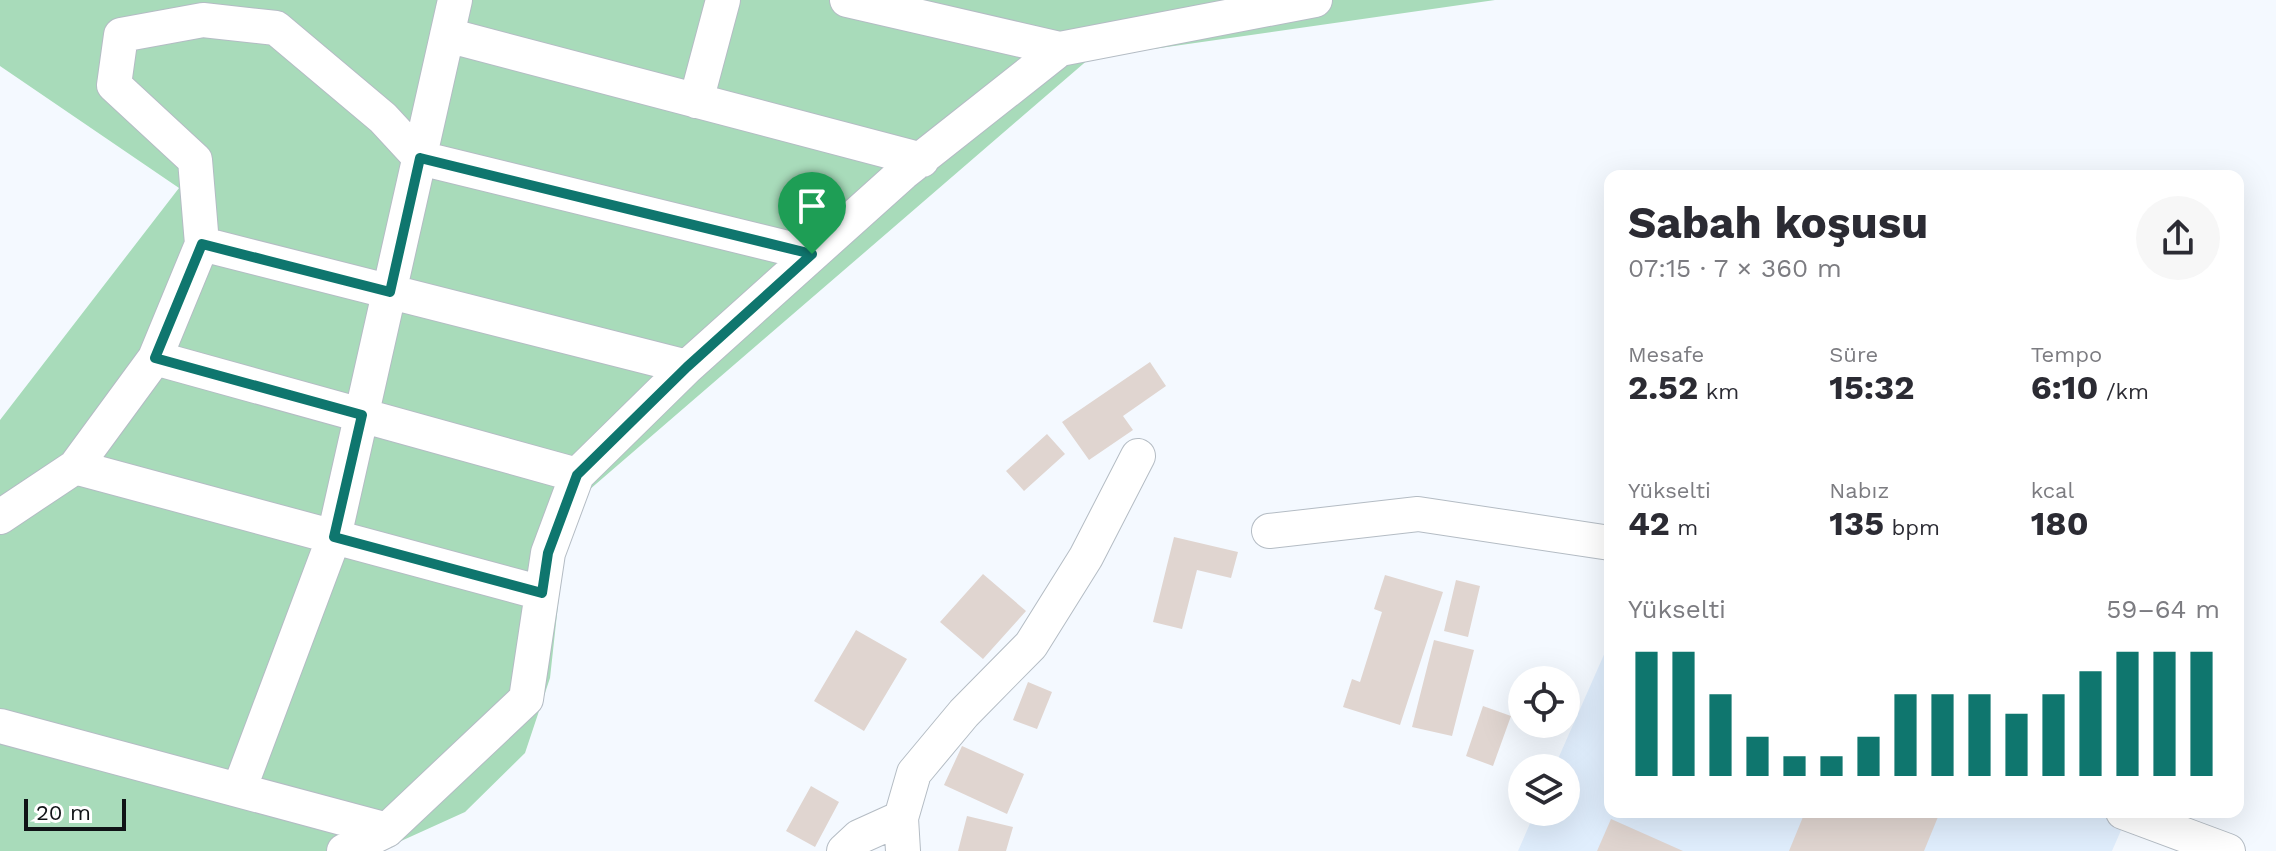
<!DOCTYPE html>
<html lang="tr">
<head>
<meta charset="utf-8">
<style>
  body { margin:0; font-family:"Work Sans",sans-serif; background:#f7f7f7; color:#2b2b33; height:100vh; display:flex; flex-direction:column; font-size:30px; white-space:nowrap }
  * { box-sizing:border-box; margin:0 }
  p { font-size:26px; color:#7c7c81 }
  .icon { flex:none; width:44px; height:44px; fill:none; stroke:currentColor; stroke-width:2; stroke-linecap:round; stroke-linejoin:round }
  .map { position:relative; flex:1; overflow:hidden }
  .sheet { position:absolute; left:1604px; top:170px; width:640px; height:648px; display:flex; flex-direction:column; background:#fff; border-radius:16px; box-shadow:0 8px 32px #0002 }
  .sheet>* { flex:none }
  .controls { position:absolute; left:1508px; top:666px; display:grid; gap:16px }
  .controls a { display:grid; place-items:center; width:72px; height:72px; border-radius:50%; background:#fff; box-shadow:0 8px 32px #0002; font-size:40px }
  .scale { position:absolute; left:24px; bottom:20px; width:102px; box-sizing:border-box; padding-left:8px; border:4px solid #101316; border-top:0; font-size:22px; line-height:28px; white-space:nowrap; color:#101316; -webkit-text-stroke:6px #fff; paint-order:stroke }
  .pin { position:absolute; display:grid; place-items:center; width:68px; height:68px; color:#fff; margin:-82px -34px; border-radius:50% 50% 50% 0; rotate:-45deg; box-shadow:0 0 8px #0007 }
  .pin .icon { rotate:45deg }
  .round { display:grid; place-items:center; flex:none; width:84px; height:84px; border-radius:42px; background:#f7f7f7 }
  .headline { display:flex; align-items:center; justify-content:space-between; height:136px; padding:0 24px }
  h1 { font-size:44px; font-weight:700; line-height:60px }
  .metrics { display:grid; grid-template-columns:repeat(3,1fr); gap:12px; height:136px; padding:8px 24px }
  .metrics div { display:grid; align-content:center }
  .metrics b { font-size:34px; font-weight:700 }
  .metrics small { font-size:22px; font-weight:400 }
  .metrics p { font-size:22px }
  .chart { height:224px; padding:16px 24px }
  .chart p { display:flex; justify-content:space-between }
  .chart svg { width:100%; height:144px; margin-top:8px; stroke:#0f766e; stroke-width:6 }
  .map>svg:first-child { display:block }
  .built { fill:#e0eefd }
  .green { fill:#a8dbba }
  .building { fill:#e0d5d0 }
  .lines { fill:none; stroke-linecap:round; stroke-linejoin:round }
  .minor-casing { stroke:#b4bcc4; stroke-width:36 }
  .minor { stroke:#fff; stroke-width:34 }
  .route-casing { stroke:#fff; stroke-width:16 }
  .route { stroke:#0f766e; stroke-width:10 }
</style>
</head>
<body>
<div class="map">
<svg width="2276" height="851" viewBox="0 0 2276 851">
  <rect width="100%" height="100%" fill="#f4f9ff"/>
  <!-- built -->
  <path class="built" d="M1610 641V812H2129L2112 851H1518L1535 812H1566V768H1554Z"/>
  <!-- green -->
  <path class="green" d="M0 0H1495L1090 58 589 490 564 550 550 678 525 753 465 812 379 851H0V420L179 188 0 66Z"/>
  <!-- building -->
  <path class="building" d="M1150 362 1166 386 1123 416 1133 430 1089 460 1062 422Z
    M1047 434 1065 454 1024 491 1006 471Z
    M1174 537 1238 552 1231 578 1197 570 1182 629 1153 622Z
    M983 574 1026 611 983 659 940 622Z
    M1385 575 1443 592 1400 725 1343 707 1352 679 1360 682 1382 612 1374 609Z
    M1456 580 1480 586 1468 637 1444 631Z
    M856 630 907 659 864 731 814 701Z
    M1434 640 1474 650 1452 736 1412 727Z
    M1028 682 1052 692 1037 729 1013 720Z
    M1483 706 1511 716 1493 766 1466 756Z
    M962 746 1024 774 1007 814 944 785Z
    M811 786 839 802 815 847 786 831Z
    M1805 812H1940L1924 851H1789Z
    M967 816 1013 827 1006 851H958Z
    M1611 819 1683 851H1597Z"/>
  <g class="lines">
    <defs>
      <path id="minor" d="M847 0 1060 49
        M447 35 922 160
        M696 101 723 0
        M202 244 687 367
        M155 358 577 475
        M75 467 542 593
        M0 517 75 467 155 358 202 244 195 160 114 85 121 35 203 20 276 28 383 118 420 158 812 254
        M1269 531 1418 514 1610 543
        M0 726 387 830
        M239 790 334 537 455 0
        M2123 812 2228 851
        M344 851 387 830 526 699 548 553 577 475 687 367 903 173 1060 49 1315 0
        M844 851 859 837 901 818
        M903 851 901 818 914 773 964 713 1031 645 1086 557 1138 456"/>
    </defs>
    <!-- minor casing -->
    <use href="#minor" class="minor-casing"/>
    <!-- minor -->
    <use href="#minor" class="minor"/>
  </g>
  <g class="lines">
    <defs>
      <path id="route" d="M420 158 812 254 687 367 577 475 548 553 542 593 334 537 362 415 155 358 202 244 390 292Z"/>
    </defs>
    <!-- route casing -->
    <use href="#route" class="route-casing"/>
    <!-- route -->
    <use href="#route" class="route"/>
  </g>
</svg>
<div class="controls">
<a><svg class="icon" aria-label="locate" viewBox="0 0 24 24"><circle cx="12" cy="12" r="6"/><path d="M12 2v4M12 18v4M2 12h4M18 12h4"/></svg></a>
<a><svg class="icon" aria-label="layers" viewBox="0 0 24 24"><path d="M12 4l9 5-9 5-9-5zM3 14l9 5 9-5"/></svg></a>
</div>
<div class="scale">20 m</div>
<div class="pin" style="left:812px;top:254px;background:#1e9e55"><svg class="icon" aria-label="arrive" viewBox="0 0 24 24"><path d="M6 21V4h12l-3 4 3 4H6"/></svg></div>
<section class="sheet">
<div class="headline"><div><h1>Sabah koşusu</h1><p>07:15 · 7 × 360 m</p></div><a class="round"><svg class="icon" aria-label="share" viewBox="0 0 24 24"><path d="M12 15V3M7 8l5-5 5 5M5 13v7h14v-7"/></svg></a></div>
<div class="metrics">
<div><p>Mesafe</p><b>2.52<small> km</small></b></div>
<div><p>Süre</p><b>15:32</b></div>
<div><p>Tempo</p><b>6:10<small> /km</small></b></div>
</div>
<div class="metrics">
<div><p>Yükselti</p><b>42<small> m</small></b></div>
<div><p>Nabız</p><b>135<small> bpm</small></b></div>
<div><p>kcal</p><b>180</b></div>
</div>
<div class="chart"><p><span>Yükselti</span>59–64 m</p>
<svg viewBox="0 0 160 44" preserveAspectRatio="none"><path d="M5 44V6M15 44V6M25 44V19M35 44V32M45 44V38M55 44V38M65 44V32M75 44V19M85 44V19M95 44V19M105 44V25M115 44V19M125 44V12M135 44V6M145 44V6M155 44V6"/></svg>
</div>
</section>
</div>
</body>
</html>
